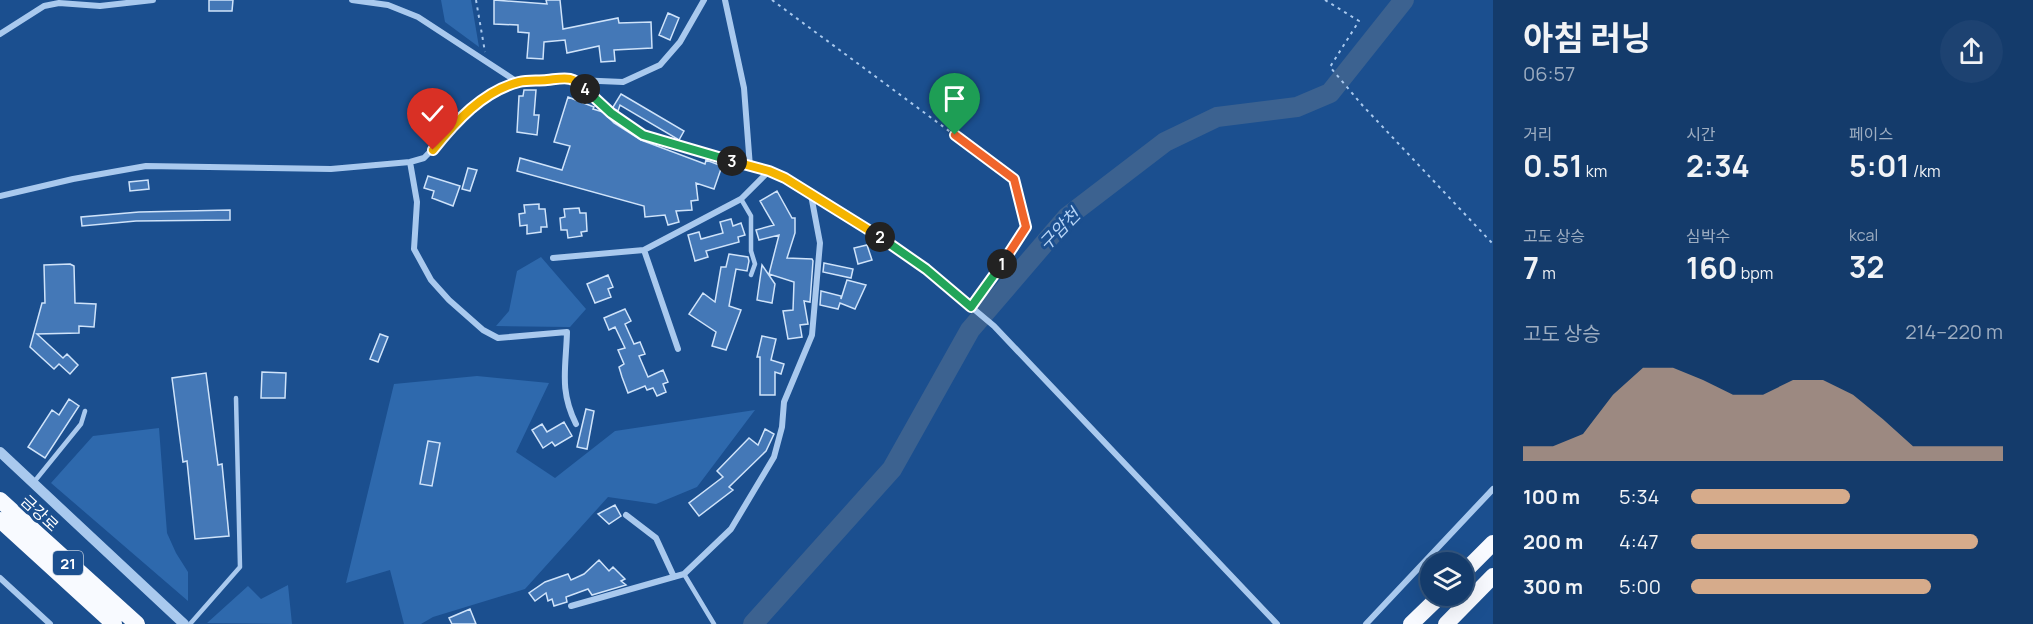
<!DOCTYPE html>
<html lang="ko">
<head>
<meta charset="utf-8">
<style>
  body { margin:0; font-family:Manrope,"Noto Sans KR",sans-serif; background:#1d4271; color:#f1f3f6; height:100vh; display:flex; flex-direction:column; font-size:22px; white-space:nowrap }
  * { box-sizing:border-box; margin:0 }
  p { font-size:20px; color:#9dadc1 }
  .icon { flex:none; width:33px; height:33px; fill:none; stroke:currentColor; stroke-width:2; stroke-linecap:round; stroke-linejoin:round }
  .map { position:relative; flex:1; overflow:hidden }
  .side { display:flex; flex-direction:column; background:#143b6b; width:540px }
  .side>* { flex:none }
  .buttons { position:absolute; left:1420px; top:552px; display:grid; gap:12px }
  .buttons a { display:grid; place-items:center; width:54px; height:54px; border-radius:50%; background:#143b6b; box-shadow:0 6px 24px #0002,0 0 0 2px #33557e; font-size:30px }
  .pin { position:absolute; display:grid; place-items:center; width:51px; height:51px; color:#fff; margin:-62px -26px; border-radius:50% 50% 50% 0; rotate:-45deg; box-shadow:0 0 6px #0007 }
  .pin .icon { rotate:45deg }
  .km { position:absolute; width:30px; height:30px; margin:-15px; border-radius:50%; background:#222; color:#fff; font-size:16px; line-height:30px; text-align:center }
  .round { display:grid; place-items:center; flex:none; width:63px; height:63px; border-radius:32px; background:#1d4271 }
  .summary { display:flex; align-items:center; justify-content:space-between; height:102px; padding:0 30px }
  h1 { font-size:33px; font-weight:700; line-height:45px }
  .metrics { display:grid; grid-template-columns:repeat(3,1fr); gap:9px; height:102px; padding:6px 30px }
  .metrics div { display:grid; align-content:center }
  .metrics b { font-size:30px; font-weight:700 }
  .metrics small { font-size:16px; font-weight:400 }
  .metrics p { font-size:16px }
  .chart { height:168px; padding:12px 30px }
  .chart p { display:flex; justify-content:space-between }
  .chart svg { width:100%; height:108px; margin-top:6px; fill:#d6ab8b; opacity:.7 }
  ul { padding:0 30px; list-style:none; font-size:20px }
  li { display:grid; grid-template-columns:96px 72px 1fr; align-items:center; height:45px }
  li i { height:15px; border-radius:8px; background:#d6ab8b }
  main { display:flex; flex:1; min-height:0 }
  .map>svg:first-child { display:block }
  .green { fill:#2e69ad }
  .lines { fill:none; stroke-linecap:round; stroke-linejoin:round }
  .river { stroke:#3c6290; stroke-width:20 }
  .building { fill:#4478b7; stroke:#cfe3fa; stroke-width:1.5 }
  .path { stroke:#a9c9ee; stroke-width:2; stroke-dasharray:3 4.5; stroke-linecap:butt }
  .service { stroke:#a9c9ee; stroke-width:4.5 }
  .minor { stroke:#a9c9ee; stroke-width:6 }
  .tertiary { stroke:#a9c9ee; stroke-width:10 }
  .trunk { stroke:#f8faff; stroke-width:16 }
  .split-1-casing { stroke:#fff; stroke-width:12 }
  .split-2-casing { stroke:#fff; stroke-width:12 }
  .split-3-casing { stroke:#fff; stroke-width:12 }
  .split-4-casing { stroke:#fff; stroke-width:12 }
  .split-5-casing { stroke:#fff; stroke-width:12 }
  .split-1 { stroke:#f0652b; stroke-width:8 }
  .split-2 { stroke:#22a559; stroke-width:8 }
  .split-3 { stroke:#f5b400; stroke-width:8 }
  .split-4 { stroke:#22a559; stroke-width:8 }
  .split-5 { stroke:#f5b400; stroke-width:8 }
  .labels { text-anchor:middle; dominant-baseline:central; stroke-width:6; stroke-linejoin:round; paint-order:stroke }
  .shield { fill:#1b4f8f; stroke:#bbcadd; stroke-width:1.5 }
  .shield-label { font-size:15px; font-weight:bold; fill:#fff }
  .street-label { font-size:16px; fill:#fff; stroke:#1b4f8f }
  .water-label { font-size:18px; font-style:italic; fill:#b5d3f5; stroke:#1b4f8f }
</style>
</head>
<body>
<main>
<div class="map">
<svg width="1493" height="624" viewBox="0 0 1493 624">
  <rect width="100%" height="100%" fill="#1b4f8f"/>
  <!-- green -->
  <path class="green" d="M441 0H471L479 47 445 22Z
    M541 257 586 309 570 327 496 326 509 311 517 271Z
    M477 376 549 383 516 452 555 478 615 431 755 410 697 487 656 504 608 497 525 589 433 617 421 624H404L390 570 346 583 394 384Z
    M159 428 167 533 176 553 188 572V601L51 483 93 436Z
    M288 585 292 624 207 623 248 586 261 599Z"/>
  <g class="lines">
    <!-- river -->
    <path class="river" d="M753 624 892 469 970 330 1067 217 1165 142 1217 117 1297 107 1330 93 1404 0"/>
  </g>
  <!-- building -->
  <path class="building" d="M209 0H233L232 11H209Z
    M494 0 547 4 546 0H560L563 29 618 18 619 23 651 22 652 48 614 50 615 61 601 62 599 46 567 53 565 40 544 42 543 59 527 58 529 33 518 32V25L494 24Z
    M668 13 679 18 670 40 659 35Z
    M524 90H536L534 115H539L537 135 517 132 519 96H523Z
    M621 94 684 131 679 140 620 105 618 111 614 109 613 107Z
    M568 97 594 107 593 109 603 112 614 123 641 140 705 164 706 160 722 166 714 189 696 183 698 200 691 201 692 210 676 211 679 222 668 225 665 215 645 217 644 206 517 171 520 158 562 170 570 146 554 142Z
    M468 168 477 170 470 191 462 189Z
    M428 176 460 186 453 206 432 198 434 191 424 188Z
    M148 180 149 189 130 191 129 182Z
    M777 191 792 218H795V233L787 258 812 259 813 261 810 302 804 301 808 324 800 325 802 337 788 339 783 311 793 310 794 282 769 274 779 235 759 240 756 230 774 225 760 201Z
    M539 204V209H545L547 227H541V232L527 234V225L520 226 519 214 525 213 524 205Z
    M579 208 580 213H586L587 231 581 232 582 236 568 238 567 230H561L560 218 565 217 564 209Z
    M230 210V220L136 221 82 226 81 217 139 212Z
    M731 219 733 226 741 223 745 235 738 237 739 242 706 251 708 257 695 261 688 235 699 232 701 239 723 233 720 222Z
    M867 245 872 260 858 264 854 248Z
    M729 254 748 257 749 261 747 271 736 269 729 306 741 310 726 350 712 346 716 332 689 314 703 293 715 302 721 267H726Z
    M824 263 853 269 851 278 823 272Z
    M70 264 74 266 75 303 96 304 94 327 79 326V333L37 334 63 358 67 354 78 365 70 374 59 364 54 369 30 347 42 303H45L44 265Z
    M762 265 775 284 772 303 757 300Z
    M608 275 613 287 608 289 611 297 595 303 587 284Z
    M847 280 866 285 855 309 840 303 838 309 820 305 821 291 841 296V299Z
    M625 309 631 321 625 324 634 344 640 342 645 354 639 356 648 377 663 370 668 382 663 384 666 392 657 396 653 388 647 390 645 386 628 393 622 377 619 367 624 364 618 350 625 348 615 327 609 330 604 318Z
    M380 334 388 337 378 362 370 359Z
    M762 336 776 339 771 360 784 364 781 374 775 372V395H760V357H757Z
    M262 372 286 373 285 398H261Z
    M206 373 218 465 222 464 229 536 195 539 187 461 183 462 172 378Z
    M69 399 79 406 45 458 28 447 52 410 59 415Z
    M586 409 594 411 587 449 577 447Z
    M564 422 572 436 555 446 552 442 543 448 532 430 542 424 547 432Z
    M765 429 774 434 766 451 729 487 733 490 699 516 689 503 723 477 717 471 749 438 758 445Z
    M428 441 440 443 432 486 420 484Z
    M615 505 621 516 609 524 598 514Z
    M599 560 609 571 613 567 625 579 621 581 626 585 592 595 588 589 566 597 567 602 554 606 552 599 548 601 546 593 535 601 529 593 545 582 568 574 571 580 584 574Z
    M470 609 476 624H452L449 618Z"/>
  <g class="lines">
    <!-- path -->
    <path class="path" d="M476 0 485 52
      M772 0 1014 179 1026 227 977 300
      M1325 0 1359 21 1330 67 1363 106 1493 244"/>
    <!-- service -->
    <path class="service" d="M741 199 751 216V251L755 264 751 275
      M34 482 81 424 85 411
      M684 574 714 624
      M190 624 240 567 236 398"/>
    <!-- minor -->
    <path class="minor" d="M352 0 388 5 418 17 519 83 564 78 576 80 611 113 643 135 769 171 856 220 926 269 994 326 1277 624
      M725 0 744 88 750 167
      M0 34 44 6 59 3 100 6 153 0
      M576 80 623 82 660 65 680 42 704 0
      M410 162 417 202 414 249 431 280 449 300 483 330 498 338 567 332C566 368 559 390 576 424
      M0 196 73 179 146 166 331 169 410 162 424 158 475 105 494 93 519 83
      M644 250 678 349
      M553 258 644 250 741 199 769 171
      M626 515 656 538 674 577
      M0 578 50 624
      M571 606 684 574 731 529 774 457 782 427 784 402 812 335 820 243 811 195
      M1366 624 1493 489"/>
    <!-- tertiary -->
    <path class="tertiary" d="M0 452 184 624"/>
    <!-- trunk -->
    <path class="trunk" d="M0 500 137 624
      M0 520 114 624
      M1464 572 1493 543
      M1411 624 1440 596
      M1446 624 1493 576"/>
  </g>
  <g class="lines">
    <defs>
      <path id="split-1" d="M955 135 1014 179 1026 227 1002 264"/>
      <path id="split-2" d="M880 237 926 269 971 307 1002 264"/>
      <path id="split-3" d="M732 161 769 171 785 178 880 237"/>
      <path id="split-4" d="M585 89 611 113 643 135 732 161"/>
      <path id="split-5" d="M433 150C455 122 483 91 519 82 528 80 538 81 547 80 565 78 572 75 585 89"/>
    </defs>
    <!-- split-1 casing -->
    <use href="#split-1" class="split-1-casing"/>
    <!-- split-2 casing -->
    <use href="#split-2" class="split-2-casing"/>
    <!-- split-3 casing -->
    <use href="#split-3" class="split-3-casing"/>
    <!-- split-4 casing -->
    <use href="#split-4" class="split-4-casing"/>
    <!-- split-5 casing -->
    <use href="#split-5" class="split-5-casing"/>
    <!-- split-1 -->
    <use href="#split-1" class="split-1"/>
    <!-- split-2 -->
    <use href="#split-2" class="split-2"/>
    <!-- split-3 -->
    <use href="#split-3" class="split-3"/>
    <!-- split-4 -->
    <use href="#split-4" class="split-4"/>
    <!-- split-5 -->
    <use href="#split-5" class="split-5"/>
  </g>
  <g class="labels">
    <!-- shield labels -->
    <rect class="shield" x="53" y="551" width="30" height="24" rx="4.5"/>
    <g class="shield-label">
      <text x="68" y="563">21</text>
    </g>
    <!-- street labels -->
    <g class="street-label">
      <text transform="translate(40 513) rotate(43)">금강로</text>
    </g>
    <!-- water labels -->
    <g class="water-label">
      <text transform="translate(1059 229) rotate(-46)">구암천</text>
    </g>
  </g>
</svg>
<div class="buttons">
<a><svg class="icon" aria-label="layers" viewBox="0 0 24 24"><path d="M12 4l9 5-9 5-9-5zM3 14l9 5 9-5"/></svg></a>
</div>
<div class="pin" style="left:955px;top:135px;background:#1e9e55"><svg class="icon" aria-label="arrive" viewBox="0 0 24 24"><path d="M6 21V4h12l-3 4 3 4H6"/></svg></div>
<div class="pin" style="left:433px;top:150px;background:#d93025"><svg class="icon" aria-label="check" viewBox="0 0 24 24"><path d="M5 12l5 5 9-10"/></svg></div>
<b class="km" style="left:1002px;top:264px">1</b>
<b class="km" style="left:880px;top:237px">2</b>
<b class="km" style="left:732px;top:161px">3</b>
<b class="km" style="left:585px;top:89px">4</b>
</div>
<section class="side">
<div class="summary"><div><h1>아침 러닝</h1><p>06:57</p></div><a class="round"><svg class="icon" aria-label="share" viewBox="0 0 24 24"><path d="M12 15V3M7 8l5-5 5 5M5 13v7h14v-7"/></svg></a></div>
<div class="metrics">
<div><p>거리</p><b>0.51<small> km</small></b></div>
<div><p>시간</p><b>2:34</b></div>
<div><p>페이스</p><b>5:01<small> /km</small></b></div>
</div>
<div class="metrics">
<div><p>고도 상승</p><b>7<small> m</small></b></div>
<div><p>심박수</p><b>160<small> bpm</small></b></div>
<div><p>kcal</p><b>32</b></div>
</div>
<div class="chart"><p><span>고도 상승</span>214–220 m</p>
<svg viewBox="0 0 160 44" preserveAspectRatio="none"><path d="M0 44V38L10 38L20 33L30 17L40 6L50 6L60 11L70 17L80 17L90 11L100 11L110 17L120 27L130 38L140 38L150 38L160 38V44z"/></svg>
</div>
<ul>
<li><b>100 m</b>5:34<i style="width:51%"></i></li>
<li><b>200 m</b>4:47<i style="width:92%"></i></li>
<li><b>300 m</b>5:00<i style="width:77%"></i></li>
</ul>
</section>
</main>
</body>
</html>
